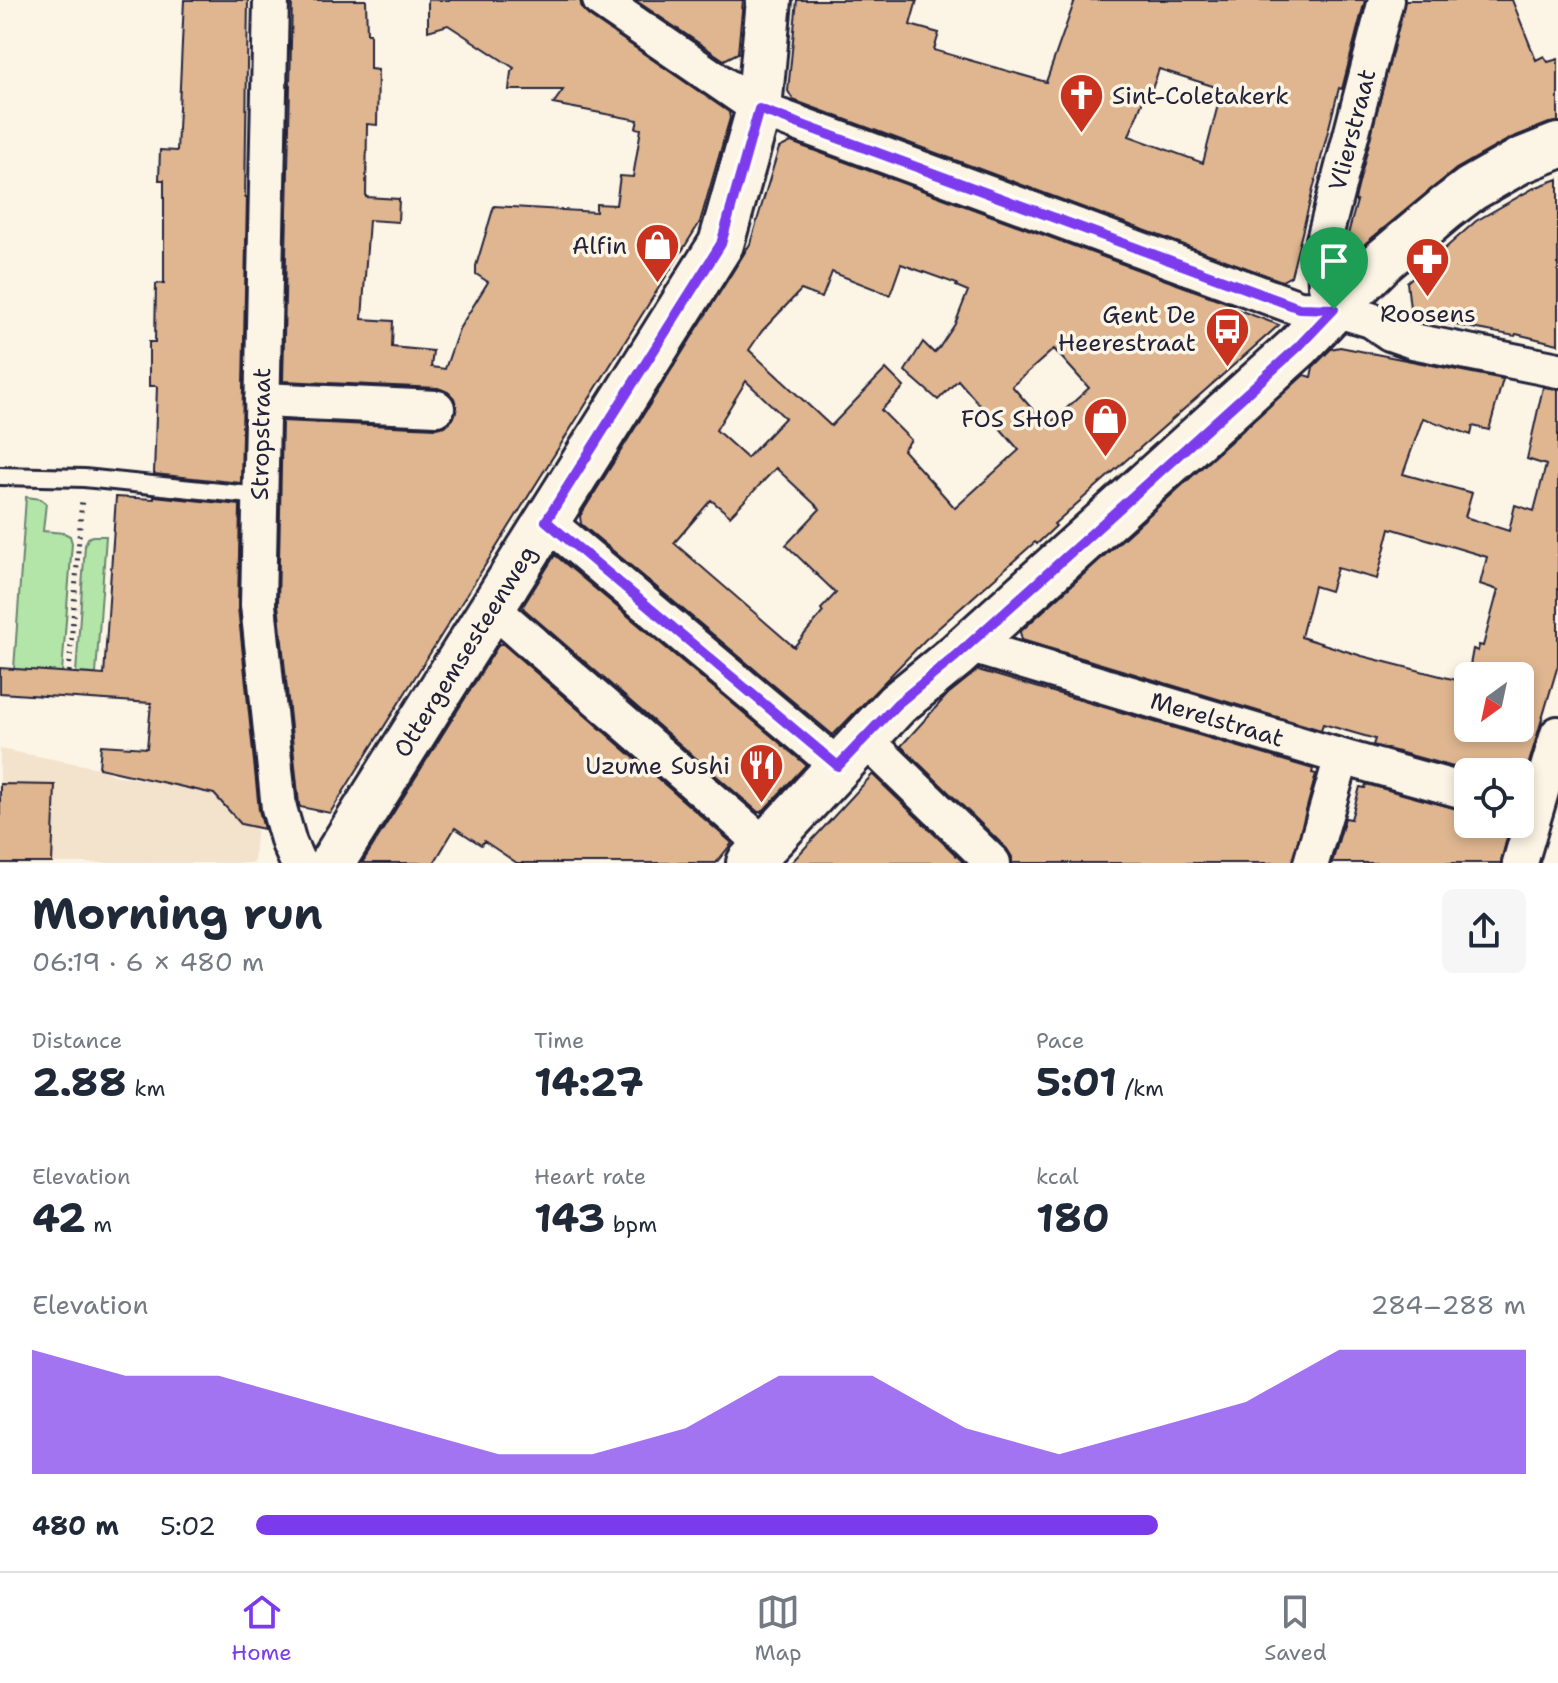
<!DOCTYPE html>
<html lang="en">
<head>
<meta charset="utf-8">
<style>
  body { margin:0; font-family:"Shantell Sans",sans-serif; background:#f6f6f7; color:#1f2937; height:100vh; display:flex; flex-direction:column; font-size:30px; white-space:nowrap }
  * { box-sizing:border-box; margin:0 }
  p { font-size:26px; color:#747a83 }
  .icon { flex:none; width:44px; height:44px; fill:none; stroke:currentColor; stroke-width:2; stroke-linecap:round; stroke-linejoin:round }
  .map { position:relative; height:863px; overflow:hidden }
  .drawer { display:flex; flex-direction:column; background:#fff; flex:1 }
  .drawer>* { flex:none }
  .needle { width:52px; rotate:213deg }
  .fabs { position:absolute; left:1454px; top:662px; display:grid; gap:16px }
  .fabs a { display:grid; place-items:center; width:80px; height:80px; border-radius:12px; background:#fff; box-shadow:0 4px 12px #0003; font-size:40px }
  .pin { position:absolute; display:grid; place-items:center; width:68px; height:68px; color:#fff; margin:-82px -34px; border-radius:50% 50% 50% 0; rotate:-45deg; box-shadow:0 0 8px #0007 }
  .pin .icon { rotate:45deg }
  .round { display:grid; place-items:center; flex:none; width:84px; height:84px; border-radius:12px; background:#f6f6f7 }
  .overview { display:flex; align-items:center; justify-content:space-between; height:136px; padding:0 32px }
  h1 { font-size:44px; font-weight:700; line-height:60px }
  .stats { display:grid; grid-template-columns:repeat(3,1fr); gap:12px; height:136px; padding:8px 32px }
  .stats div { display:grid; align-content:center }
  .stats b { font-size:40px; font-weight:700 }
  .stats small { font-size:22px; font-weight:400 }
  .stats p { font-size:22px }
  .chart { height:224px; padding:16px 32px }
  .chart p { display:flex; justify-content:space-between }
  .chart svg { width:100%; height:144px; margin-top:8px; fill:#7c3aed; opacity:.7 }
  ul { padding:0 32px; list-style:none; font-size:26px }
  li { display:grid; grid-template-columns:128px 96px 1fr; align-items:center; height:60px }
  li i { height:20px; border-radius:10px; background:#7c3aed }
  .menu { display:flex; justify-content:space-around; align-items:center; height:112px; border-top:2px solid #e0e1e3; background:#fff; font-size:22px; color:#747a83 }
  .menu a { display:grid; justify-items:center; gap:4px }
  .menu .on { color:#7c3aed }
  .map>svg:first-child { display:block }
  .built { fill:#f3e2cc }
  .green { fill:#b2e5a7; stroke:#6a8471; stroke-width:2 }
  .building { fill:#dfb690; stroke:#22223b; stroke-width:2; fill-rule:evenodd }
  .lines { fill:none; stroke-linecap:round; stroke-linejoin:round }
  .lane-casing { stroke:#22223b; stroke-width:22 }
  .street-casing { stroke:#22223b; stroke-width:40 }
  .secondary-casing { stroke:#22223b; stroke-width:50 }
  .path { stroke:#22223b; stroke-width:5; stroke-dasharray:2 6; stroke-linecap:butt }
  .lane { stroke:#fcf5e5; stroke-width:16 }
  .street { stroke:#fcf5e5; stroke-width:34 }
  .secondary { stroke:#fcf5e5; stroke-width:44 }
  .route-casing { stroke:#fff; stroke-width:16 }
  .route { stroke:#7c3aed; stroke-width:10 }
  .labels { text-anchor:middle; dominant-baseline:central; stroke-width:7; stroke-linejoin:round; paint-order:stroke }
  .poi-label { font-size:24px; fill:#22223b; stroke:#fcf5e5; text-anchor:end }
  .street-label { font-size:24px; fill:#22223b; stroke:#fcf5e5 }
</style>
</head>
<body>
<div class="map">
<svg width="1558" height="863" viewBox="0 0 1558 863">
  <rect width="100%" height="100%" fill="#fcf5e5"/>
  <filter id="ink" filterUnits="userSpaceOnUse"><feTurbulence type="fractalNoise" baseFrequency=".0125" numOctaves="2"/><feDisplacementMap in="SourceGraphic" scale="16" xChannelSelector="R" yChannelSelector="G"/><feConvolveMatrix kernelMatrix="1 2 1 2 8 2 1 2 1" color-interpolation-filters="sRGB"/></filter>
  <g filter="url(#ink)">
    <!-- built -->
    <path class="built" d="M0 749 99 768 113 775 171 784 258 804 254 863H0Z"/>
    <!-- green -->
    <path class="green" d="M26 497 41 499 46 503 43 531 64 533 70 536 72 543 62 672 14 669Z
      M92 536H106L96 674 76 673 85 545 88 538Z"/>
    <!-- building -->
    <path class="building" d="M184 0H248L245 197H247L241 483 154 474 157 386H149V342H155L156 284 164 283V180H159L160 150 177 151Z
      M292 0H366L367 33H370V69L378 70 377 125 367 124 366 197 399 199 398 222 369 220 362 319 393 321 392 347 433 351 431 367 445 369 459 329 488 282 476 274V266L494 206 596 212V204L616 205 620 176 633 177 641 129 636 128 638 120 553 104 563 90H509L511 72 514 68 448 25 428 31V0H580L582 9 589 16 729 112 730 118 700 222 330 813 300 807 299 804 278 604 282 421 436 428 445 426 453 419 457 408 454 398 448 392 438 388 283 381Z
      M635 0H743L738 53 724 60Z
      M797 0H917L910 25 939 33 934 50 1046 82 1075 0H1365L1342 89 1339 88 1291 276 1282 281 793 100 788 91ZM1159 69 1222 89 1203 163 1129 136 1148 87 1152 89Z
      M1405 0H1512L1536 60 1544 56 1548 62 1558 59V122L1549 123 1511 138 1456 169 1367 242 1345 263 1344 249 1357 201H1355L1356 195Z
      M791 142 1231 304 1228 306 1279 325 1054 524 1056 526 1037 544 1035 542 925 640 833 735 581 524 580 516 750 244 779 148ZM901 264 957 284 956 286 968 291 955 324 939 348 934 353 923 342 905 371 938 400 958 380 1019 450 955 508 903 450 911 440 881 410 904 387 886 369 831 426 749 350 762 331 801 290 822 298 832 272 890 295ZM1054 349 1089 388 1047 426 1012 386ZM746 381 785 418 747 458 716 430ZM776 468 820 509 786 545 836 593 821 609 823 612 794 647 674 543 711 500 730 516Z
      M1558 179V344L1516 334 1515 336 1411 317 1407 282 1476 221 1534 188Z
      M1340 347 1503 379 1489 430 1473 426 1471 435 1423 418 1403 474 1472 493 1465 517 1509 531 1515 505 1534 511 1546 465 1527 459 1543 387 1558 389V665L1526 773 1491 772 1470 766 1468 771 1373 745 1375 739 1323 724 1321 730 1022 640 1020 632 1304 375 1311 377 1313 367 1331 349ZM1390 528 1487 557 1480 584 1498 590 1483 646 1479 645 1478 651 1473 649 1468 676H1520V728H1468V683L1362 656 1301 637 1314 586 1330 591 1337 568 1377 579Z
      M154 496 240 505 238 607 259 810 264 829 241 824 214 794 99 768 101 745 147 748 151 703 0 693V668L104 675 116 497 154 499Z
      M555 555 805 764V766L762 812H758L524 609 523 606Z
      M499 644H503L732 843 716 863H517L484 841 481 845 455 828 434 863H362Z
      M978 670 1313 769 1312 773 1316 774 1292 863H1012V857L1007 849 901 746 948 694Z
      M872 775H873L964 863H791Z
      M0 784 55 785 52 863H0Z
      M1366 784 1468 812V824H1506L1509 829 1501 863H1332L1345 818 1351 819 1360 787 1365 788Z"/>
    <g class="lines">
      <defs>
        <path id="lane" d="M0 476 84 478 260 496"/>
        <g id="street">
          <path d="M271 0 258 605 279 808 289 843 298 863"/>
          <path d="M600 0 759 109 1299 308 1334 309 1371 320 1390 333 1413 341 1558 370"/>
          <path id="s1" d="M1334 309 1326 285 1324 240 1386 0"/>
          <path d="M262 400 437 408"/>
          <path d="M546 521 838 766"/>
          <path d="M491 607 765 845"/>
          <path id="s2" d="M968 645 1342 757 1468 792"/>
          <path d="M864 738 993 863"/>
          <path d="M1311 863 1342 757"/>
          <path d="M1520 863 1558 734"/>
        </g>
        <g id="secondary">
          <path id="s3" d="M332 863 721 244 759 109 769 0"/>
          <path d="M749 863 897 704 956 656 1298 347 1334 309 1383 261 1446 208 1471 189 1520 161 1558 146"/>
        </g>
      </defs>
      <!-- lane casing -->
      <use href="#lane" class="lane-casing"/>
      <!-- street casing -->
      <use href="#street" class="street-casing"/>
      <!-- secondary casing -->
      <use href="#secondary" class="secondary-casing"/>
      <!-- path -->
      <path class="path" d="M69 672 82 498"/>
      <!-- lane -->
      <use href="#lane" class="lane"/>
      <!-- street -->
      <use href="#street" class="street"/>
      <!-- secondary -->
      <use href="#secondary" class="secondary"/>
    </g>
  </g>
  <g class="lines" filter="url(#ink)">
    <defs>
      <path id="route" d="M759 109 1299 308 1334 309 1298 347 956 656 897 704 838 766 546 521 721 244Z"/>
    </defs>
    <!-- route casing -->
    <use href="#route" class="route-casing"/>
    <!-- route -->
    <use href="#route" class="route"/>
  </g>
  <!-- icons -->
  <defs>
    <symbol id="church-pin" viewBox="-11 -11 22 30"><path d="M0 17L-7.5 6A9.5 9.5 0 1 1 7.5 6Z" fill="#c8321e" stroke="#fcf5e5"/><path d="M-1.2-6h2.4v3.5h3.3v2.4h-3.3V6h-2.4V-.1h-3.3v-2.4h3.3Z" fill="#fff"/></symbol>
    <symbol id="shop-pin" viewBox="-11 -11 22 30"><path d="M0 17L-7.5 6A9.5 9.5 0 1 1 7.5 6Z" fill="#c8321e" stroke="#fcf5e5"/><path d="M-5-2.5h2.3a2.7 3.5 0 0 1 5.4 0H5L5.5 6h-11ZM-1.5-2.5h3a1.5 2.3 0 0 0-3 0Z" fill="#fff"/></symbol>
    <symbol id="pharmacy-pin" viewBox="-11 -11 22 30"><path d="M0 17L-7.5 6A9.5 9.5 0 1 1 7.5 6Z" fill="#c8321e" stroke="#fcf5e5"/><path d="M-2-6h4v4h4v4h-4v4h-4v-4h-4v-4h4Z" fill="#fff"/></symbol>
    <symbol id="bus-pin" viewBox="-11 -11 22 30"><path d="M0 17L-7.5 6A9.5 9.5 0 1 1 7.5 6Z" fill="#c8321e" stroke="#fcf5e5"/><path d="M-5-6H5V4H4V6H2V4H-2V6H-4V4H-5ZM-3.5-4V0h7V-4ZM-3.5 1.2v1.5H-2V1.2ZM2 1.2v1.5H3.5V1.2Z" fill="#fff"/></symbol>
    <symbol id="restaurant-pin" viewBox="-11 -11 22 30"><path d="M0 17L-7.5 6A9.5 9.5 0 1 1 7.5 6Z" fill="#c8321e" stroke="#fcf5e5"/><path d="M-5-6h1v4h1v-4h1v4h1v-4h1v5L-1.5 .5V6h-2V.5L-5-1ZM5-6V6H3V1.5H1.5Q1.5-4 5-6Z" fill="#fff"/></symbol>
  </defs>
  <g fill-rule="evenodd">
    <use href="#church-pin" x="1056" y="70" width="51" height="69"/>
    <use href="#shop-pin" x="632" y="220" width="51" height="69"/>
    <use href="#pharmacy-pin" x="1402" y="234" width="51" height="69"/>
    <use href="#bus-pin" x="1202" y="304" width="51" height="69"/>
    <use href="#shop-pin" x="1080" y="394" width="51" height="69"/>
    <use href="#restaurant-pin" x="736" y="740" width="51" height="69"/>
  </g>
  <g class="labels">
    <!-- poi labels -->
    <g class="poi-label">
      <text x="1112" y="96" text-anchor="start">Sint-Coletakerk</text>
      <text x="627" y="246">Alfin</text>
      <text x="1428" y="314" text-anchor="middle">Roosens</text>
      <text x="1196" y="315">Gent De<tspan x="1196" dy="28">Heerestraat</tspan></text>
      <text x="1074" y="419">FOS SHOP</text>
      <text x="730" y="766">Uzume Sushi</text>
    </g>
    <!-- street labels -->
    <g class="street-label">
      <text stroke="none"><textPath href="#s1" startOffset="184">Vlierstraat</textPath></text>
      <text transform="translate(261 434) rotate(-89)">Stropstraat</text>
      <text stroke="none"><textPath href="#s3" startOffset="250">Ottergemsesteenweg</textPath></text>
      <text stroke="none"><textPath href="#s2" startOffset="260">Merelstraat</textPath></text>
    </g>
  </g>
</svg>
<div class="fabs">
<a><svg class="needle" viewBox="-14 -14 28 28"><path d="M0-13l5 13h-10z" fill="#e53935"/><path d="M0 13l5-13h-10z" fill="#747a83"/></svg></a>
<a><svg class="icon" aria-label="locate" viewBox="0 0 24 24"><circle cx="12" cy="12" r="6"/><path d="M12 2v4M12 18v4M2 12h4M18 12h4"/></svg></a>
</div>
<div class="pin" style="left:1334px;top:309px;background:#1e9e55"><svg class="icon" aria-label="arrive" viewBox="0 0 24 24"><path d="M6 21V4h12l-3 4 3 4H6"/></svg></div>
</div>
<section class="drawer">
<div class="overview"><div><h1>Morning run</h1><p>06:19 · 6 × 480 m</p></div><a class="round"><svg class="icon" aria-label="share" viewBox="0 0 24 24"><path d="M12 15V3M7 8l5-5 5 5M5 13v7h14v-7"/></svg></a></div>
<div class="stats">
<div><p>Distance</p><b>2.88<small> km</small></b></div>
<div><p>Time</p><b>14:27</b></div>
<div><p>Pace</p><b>5:01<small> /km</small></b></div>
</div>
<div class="stats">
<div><p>Elevation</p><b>42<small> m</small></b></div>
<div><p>Heart rate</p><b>143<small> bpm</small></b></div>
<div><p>kcal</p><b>180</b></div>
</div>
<div class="chart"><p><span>Elevation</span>284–288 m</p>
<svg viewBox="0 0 160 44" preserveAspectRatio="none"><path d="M0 44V6L10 14L20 14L30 22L40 30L50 38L60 38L70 30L80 14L90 14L100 30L110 38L120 30L130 22L140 6L150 6L160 6V44z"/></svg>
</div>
<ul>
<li><b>480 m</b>5:02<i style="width:71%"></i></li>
</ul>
</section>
<nav class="menu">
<a class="on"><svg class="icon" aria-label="home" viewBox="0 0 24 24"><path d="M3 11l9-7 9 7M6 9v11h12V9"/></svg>Home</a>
<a><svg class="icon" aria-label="map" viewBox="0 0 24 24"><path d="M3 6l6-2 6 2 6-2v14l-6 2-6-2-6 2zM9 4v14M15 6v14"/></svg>Map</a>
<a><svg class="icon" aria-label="saved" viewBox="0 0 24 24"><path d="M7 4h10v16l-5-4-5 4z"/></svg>Saved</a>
</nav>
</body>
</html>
